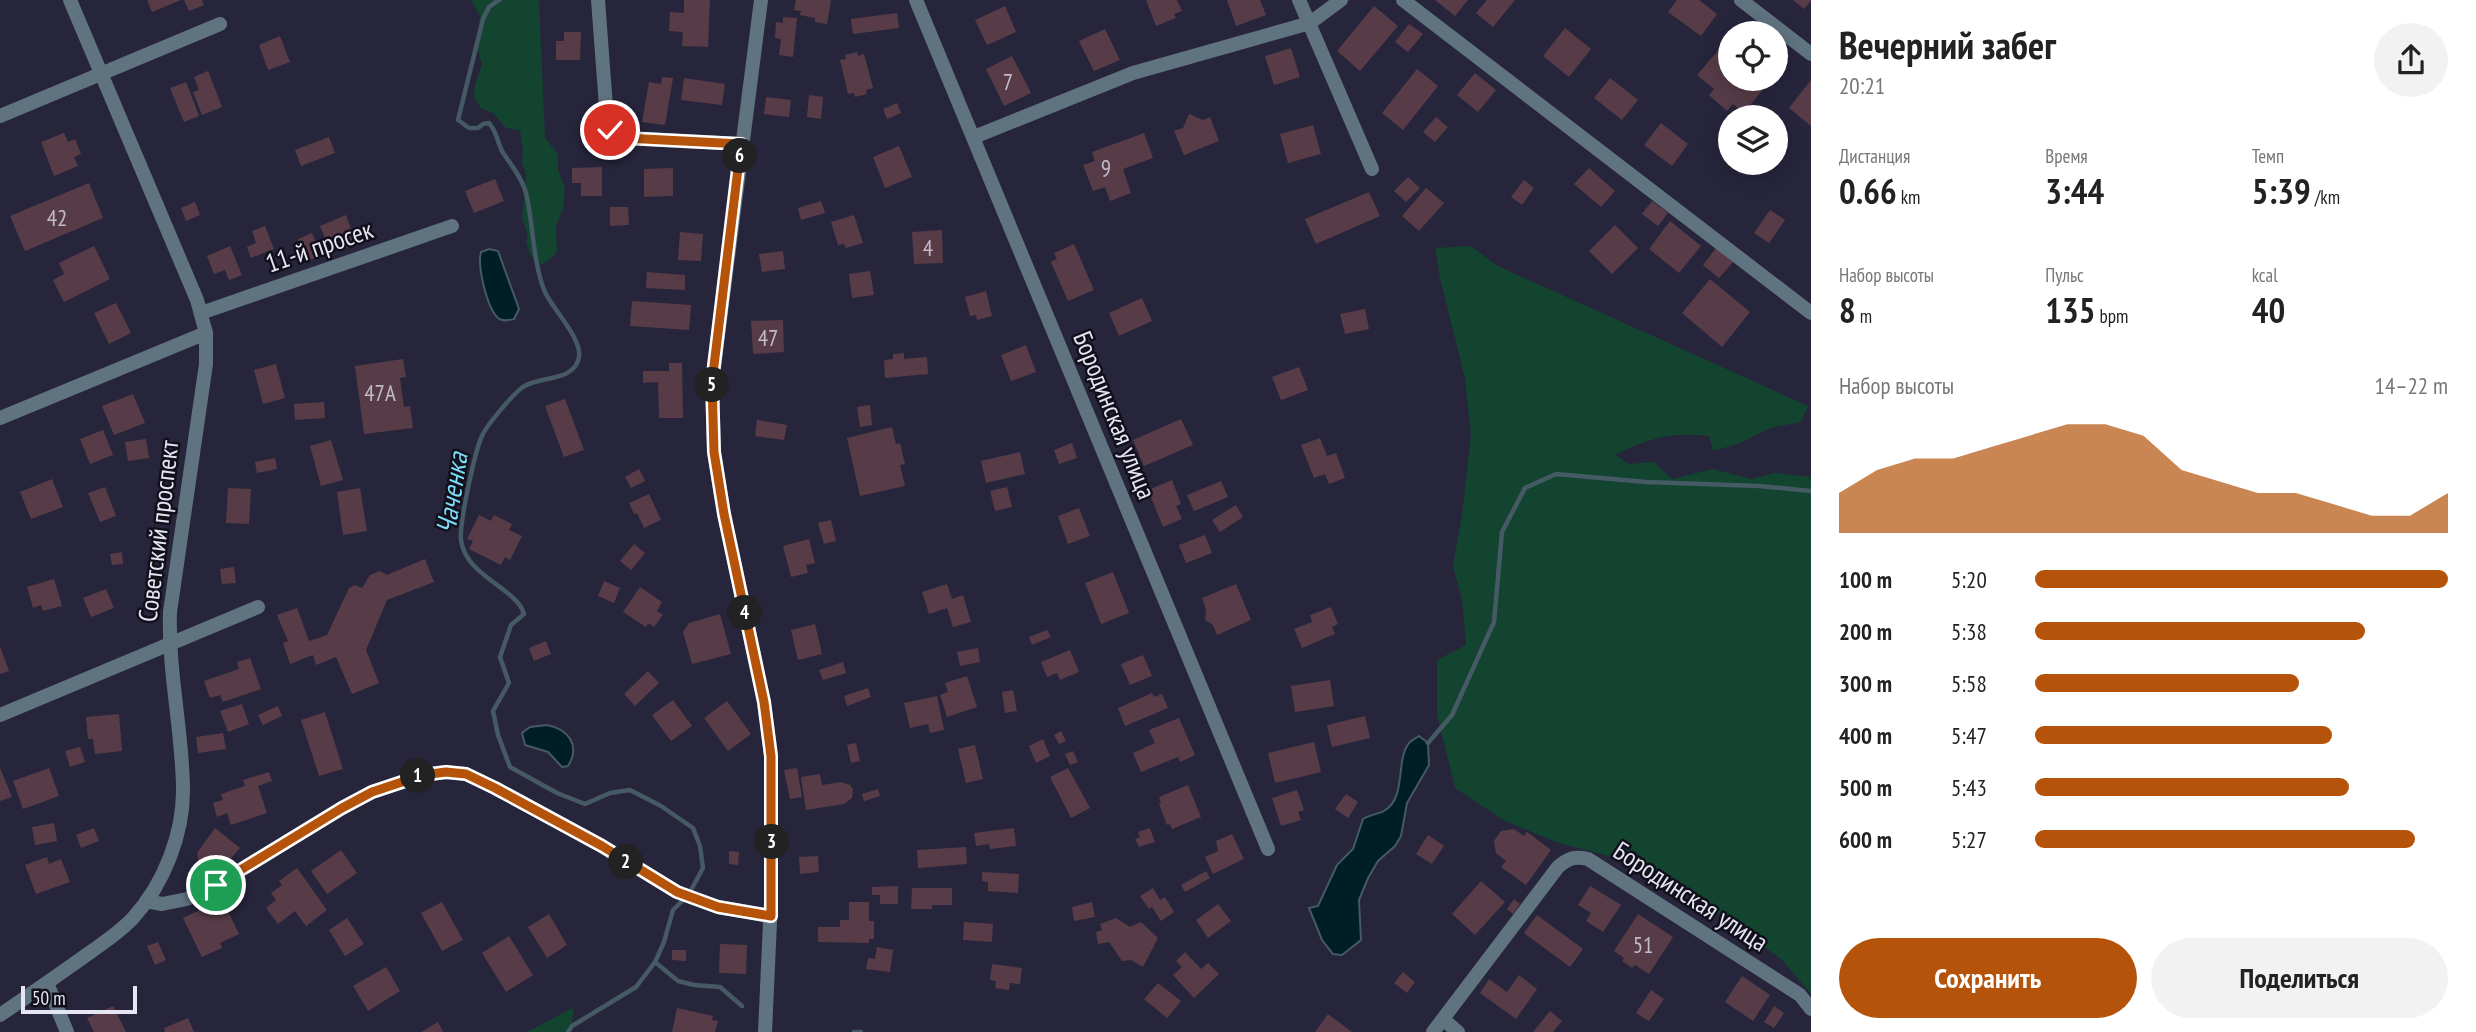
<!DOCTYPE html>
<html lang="ru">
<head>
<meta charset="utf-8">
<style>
  body { margin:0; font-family:"PT Sans Narrow",sans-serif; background:#f2f2f2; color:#222; height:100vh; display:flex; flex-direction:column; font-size:26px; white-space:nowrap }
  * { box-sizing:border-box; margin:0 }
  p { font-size:23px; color:#767676 }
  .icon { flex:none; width:38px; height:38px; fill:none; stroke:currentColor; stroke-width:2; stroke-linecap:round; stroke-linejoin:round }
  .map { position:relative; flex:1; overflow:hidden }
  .panel { display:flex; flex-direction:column; background:#fff; width:665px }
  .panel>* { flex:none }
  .fabs { position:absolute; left:1718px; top:21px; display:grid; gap:14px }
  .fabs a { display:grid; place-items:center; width:70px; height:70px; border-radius:50%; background:#fff; box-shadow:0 4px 18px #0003; font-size:35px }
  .scale { position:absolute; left:21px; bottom:18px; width:116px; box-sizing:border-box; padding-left:7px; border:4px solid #e6e5f4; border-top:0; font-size:19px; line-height:24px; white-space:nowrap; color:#e6e5f4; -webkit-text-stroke:5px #11101a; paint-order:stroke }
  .pin { position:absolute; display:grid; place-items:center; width:60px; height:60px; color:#fff; margin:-30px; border:4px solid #fff; border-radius:50%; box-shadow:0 2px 7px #0007 }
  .km { position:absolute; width:35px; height:35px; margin:-18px; border-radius:50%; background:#222; color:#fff; font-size:19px; line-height:35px; text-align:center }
  .round { display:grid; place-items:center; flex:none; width:74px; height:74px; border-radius:37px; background:#f2f2f2 }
  .summary { display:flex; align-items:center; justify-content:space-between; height:119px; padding:0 28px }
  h1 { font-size:38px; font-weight:700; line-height:52px }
  .figures { display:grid; grid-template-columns:repeat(3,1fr); gap:10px; height:119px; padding:7px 28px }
  .figures div { display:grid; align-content:center }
  .figures b { font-size:35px; font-weight:700 }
  .figures small { font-size:19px; font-weight:400 }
  .figures p { font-size:19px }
  .chart { height:196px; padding:14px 28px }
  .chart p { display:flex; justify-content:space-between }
  .chart svg { width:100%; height:126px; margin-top:7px; fill:#b45309; opacity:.7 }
  .cta { display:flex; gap:14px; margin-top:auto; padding:14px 28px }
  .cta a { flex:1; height:80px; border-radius:42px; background:#b45309; color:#fff; font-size:28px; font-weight:700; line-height:80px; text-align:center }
  .cta a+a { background:#f2f2f2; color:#222 }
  ul { padding:0 28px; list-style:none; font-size:23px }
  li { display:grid; grid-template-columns:112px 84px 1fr; align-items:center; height:52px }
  li i { height:18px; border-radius:9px; background:#b45309 }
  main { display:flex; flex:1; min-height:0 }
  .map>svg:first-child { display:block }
  .green { fill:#124430 }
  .water { fill:#001e26; stroke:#455a64; stroke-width:2 }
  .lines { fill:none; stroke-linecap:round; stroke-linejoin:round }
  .stream { stroke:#455a64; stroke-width:4.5 }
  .building { fill:#573c48 }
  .minor { stroke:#607380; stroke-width:14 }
  .tertiary { stroke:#607380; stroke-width:14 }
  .route-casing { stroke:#fff; stroke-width:14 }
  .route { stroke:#b45309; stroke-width:9 }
  .labels { text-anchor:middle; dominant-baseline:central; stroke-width:5; stroke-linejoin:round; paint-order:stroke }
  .number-label { font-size:23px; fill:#c2bbc9 }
  .street-label { font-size:26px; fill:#e6e5f4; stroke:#11101a }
  .water-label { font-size:28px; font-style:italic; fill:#7cdcf8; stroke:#11101a }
</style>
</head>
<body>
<main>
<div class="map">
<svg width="1811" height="1032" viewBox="0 0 1811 1032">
  <rect width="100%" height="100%" fill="#27253c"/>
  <!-- green -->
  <path class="green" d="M471 0H539L545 138 558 154V170L565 188 563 208 556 226 557 252 547 262 541 264 531 256 526 242 528 236 522 218 526 175 522 162 523 149 520 130 506 128 493 113 481 108 474 97 475 84 482 65 477 47 480 16Z
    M1470 246 1498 266 1808 406 1801 422 1770 428 1738 444 1713 451 1709 436C1671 432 1649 438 1615 455L1629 464 1654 462 1672 479 1713 469 1751 479 1775 473 1811 477V994L1782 960 1681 886 1608 856 1556 842 1505 821 1455 788 1437 715V660L1466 645 1462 600 1453 566 1462 515 1471 434 1465 379 1440 278 1435 248Z
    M574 1006 571 1032H527L574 1007Z"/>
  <!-- water -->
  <path class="water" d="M489 249 498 251 519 309 514 319C509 320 503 322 498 318 487 308 477 266 481 252Z
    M547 725C568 729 581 745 568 766L562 767 548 752 525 745 522 733 530 727Z
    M1419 736 1428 743 1429 765 1407 803 1401 836 1395 846 1378 861 1368 878 1359 900 1361 940 1342 955 1333 954 1322 940 1309 908 1318 906 1337 865 1353 849 1363 819C1371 814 1379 814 1384 811 1407 798 1395 761 1409 743 1412 740 1416 738 1419 736Z"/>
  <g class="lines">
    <!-- stream -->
    <path class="stream" d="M499 0 489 7 483 19 458 120 469 128H478L483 124 489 123C497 132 497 141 502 151 510 164 522 177 526 193 533 221 533 265 545 292 553 310 586 342 578 361 570 382 539 376 523 387 513 394 486 426 482 436 475 451 459 524 461 540 465 576 518 589 524 614L511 625 500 657 509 683 493 711 498 735 510 767 557 793 585 804 610 793 630 790 661 806 693 828 700 846 703 868 690 892
      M1428 743 1452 715 1494 622 1502 532 1525 488 1556 474 1646 482 1759 486 1811 491
      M655 962 678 981 694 985 720 987 742 1006
      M568 1032 572 1026 636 987 655 962 664 942 673 910 684 899
      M854 1032H861"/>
  </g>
  <!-- building -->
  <path class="building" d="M147 0H181L152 12Z
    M184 0H202L204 5 189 11Z
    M684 0H710L708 47 682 46 683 32 669 31 670 12 684 13Z
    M796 0H831L827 24 815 22V18L800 15 801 11 794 10Z
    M1146 0H1177L1182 11 1174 14 1176 18 1156 26Z
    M1227 0H1260L1266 15 1236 26Z
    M1435 0H1468L1455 16Z
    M1487 0H1515L1493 27 1476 13Z
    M1677 0H1699L1717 14 1701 36 1668 12Z
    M1793 0H1811V1L1804 9Z
    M1005 6 1016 32 987 45 975 20Z
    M1374 6 1398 26 1360 71 1337 51Z
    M897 13 899 28 853 34 851 19Z
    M783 17 797 18 793 57 779 55 781 39 775 38 776 22 783 23Z
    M1409 24 1423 34 1408 52 1395 42Z
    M1565 28 1591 49 1569 77 1543 56Z
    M1105 29 1120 60 1094 71 1079 41Z
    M564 32H581L580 60H556V41H564Z
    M280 36 290 62 268 70 259 45Z
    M1721 47 1731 55V79H1758L1766 86 1743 113 1733 104 1727 111 1709 95 1714 89 1697 75Z
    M1291 48 1300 77 1274 85 1265 56Z
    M857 52 858 56 864 54 873 88 866 90 867 94 855 97 854 93 848 94 840 60 846 59 845 55Z
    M1012 56 1031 93 1004 106 986 69Z
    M1417 69 1438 86 1403 130 1382 113Z
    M208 71 222 107 202 115 193 92 199 90 194 77Z
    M1475 73 1496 90 1478 112 1457 95Z
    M662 77 673 78 665 125 642 122 649 82 661 84Z
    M684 78 725 84 722 105 681 100Z
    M1610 78 1638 100 1622 120 1594 98Z
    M1811 80V126L1789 108Z
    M186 82 199 116 184 122 170 88Z
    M809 95 823 97 821 119 807 117Z
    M766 97 791 100 789 117 764 114Z
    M897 103 901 113 887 119 883 109Z
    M1189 114 1203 120 1210 117 1219 141 1184 155 1174 131 1183 128Z
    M1436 117 1448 127 1435 142 1423 132Z
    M1661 123 1688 144 1672 166 1644 145Z
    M1313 125 1321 154 1288 163 1280 134Z
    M64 133 68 142 75 139 81 154 74 157 78 166 54 176 41 142Z
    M1144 133 1153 158 1123 169 1131 193 1110 201 1105 187 1093 191 1083 165 1095 161 1092 152Z
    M329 137 335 153 301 166 295 150Z
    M899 146 912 177 885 188 873 157Z
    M602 167V196H581V183H572V168Z
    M673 168V196L644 197V169Z
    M1589 168 1615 191 1601 207 1574 184Z
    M1408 177 1420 188 1406 202 1394 191Z
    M495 179 504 201 474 213 465 191Z
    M1524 180 1534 188 1522 205 1511 197Z
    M89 183 103 218 25 251 10 216Z
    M1426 188 1444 203 1419 231 1402 216Z
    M1369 192 1380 216 1316 244 1305 219Z
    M821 201 825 213 801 220 798 208Z
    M1652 201 1668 213 1658 226 1642 214Z
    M195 202 200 215 186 221 181 208Z
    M610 207H628L629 225 610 226Z
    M1770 210 1785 220 1769 243 1754 233Z
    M346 215 352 232 365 227 370 239 344 249 340 240 328 245 320 226Z
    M854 215 863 243 846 248 844 244 838 245 831 222Z
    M1670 221 1701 246 1679 273 1649 249Z
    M1615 225 1638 248 1612 274 1589 251Z
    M265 226 274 249 251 258 247 247 256 243 252 231Z
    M942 230 943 263 914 264 912 232Z
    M680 232 703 234 701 261 678 260Z
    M312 233 321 256 307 261 305 257 300 259 297 251 302 248 298 239Z
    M1074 244 1094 290 1068 301 1051 262 1057 259 1054 253Z
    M94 246 110 279 64 302 53 280 64 274 59 263Z
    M230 246 242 275 229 280 225 270 214 274 207 256Z
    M1716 248 1733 262 1719 278 1703 265Z
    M783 251 785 269 762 272 759 254Z
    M870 271 874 295 852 298 849 274Z
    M647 272 685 275V290L646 288Z
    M1710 279 1750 312 1722 347 1682 313Z
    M986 291 992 316 977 320 976 315 970 316 965 297Z
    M1142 298 1152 321 1119 336 1109 313Z
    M632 301 691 305 689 330 630 326Z
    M116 303 131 333 109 344 94 313Z
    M1365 309 1369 329 1345 334 1340 314Z
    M783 320 784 352 753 354 751 321Z
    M1026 345 1036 372 1011 381 1001 355Z
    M904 353V359L927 357 928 374 885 378 884 360 893 359V354Z
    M403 359 406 377 400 378 404 407 410 406 413 428 364 434 355 366Z
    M669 363H682L683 418H659L658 382 643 383V371H669Z
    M276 364 285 398 263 404 254 370Z
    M1299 367 1308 390 1281 400 1272 377Z
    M133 394 145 423 114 435 102 406Z
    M565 399 584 450 564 457 545 406Z
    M324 402 325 418 295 420 294 404Z
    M870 405 872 425 860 427 857 407Z
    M1181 419 1193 445 1144 466 1133 440Z
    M757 420 787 425 784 440 755 436Z
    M892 427 896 444 900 443 905 464 900 465 905 486 860 496 847 438Z
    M103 430 113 455 90 464 80 439Z
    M1320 438 1327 456 1336 453 1345 478 1329 484 1325 474 1314 478 1301 445Z
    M146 439 149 458 128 461 125 442Z
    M331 440 343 480 321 486 310 446Z
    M1072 443 1077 458 1059 464 1054 450Z
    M1020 452 1025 474 986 483 981 461Z
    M275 458 277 469 257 473 255 462Z
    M639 469 645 481 631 488 625 477Z
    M52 479 63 507 31 519 20 492Z
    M1172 480 1181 504 1176 506 1182 519 1163 527 1148 490Z
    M1221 481 1228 497 1194 511 1187 495Z
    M105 487 116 516 100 522 88 493Z
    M1007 487 1012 507 995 511 990 491Z
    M228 488 251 489 249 524 226 523Z
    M360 488 367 531 343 535 337 492Z
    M649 494 661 520 644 528 637 513 634 514 629 503Z
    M1236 505 1243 517 1220 532 1212 520Z
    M1079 508 1090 536 1068 544 1058 516Z
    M479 515 491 521 494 515 512 524 509 530 522 536 510 560 505 557 501 565 469 549 473 541 467 539Z
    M831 520 836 541 824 544 818 523Z
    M1205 535 1212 553 1186 563 1179 545Z
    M809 539 815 563 806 565 808 573 791 577 783 546Z
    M634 544 645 553 631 570 620 561Z
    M122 552 123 564 112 565 110 554Z
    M425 559 434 582 387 600 366 650 379 683 352 694 336 657 316 665 313 655 290 664 283 643 288 641 277 615 297 608 309 641 327 635 349 588 355 585 362 588 370 575 380 571 387 575Z
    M234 567 236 583 222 584 220 569Z
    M1113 572 1129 613 1101 624 1085 583Z
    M54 579 62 606 43 611 41 605 33 608 27 587Z
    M604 581 620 588 614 603 598 596Z
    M947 584 952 599 963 595 971 622 953 627 947 608 929 614 922 592Z
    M1236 584 1251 620 1217 635 1213 625 1205 620 1206 609 1202 598Z
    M640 587 662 602 657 611 663 615 654 627 648 623 646 627 623 612Z
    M106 589 114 608 91 617 83 598Z
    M1331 607 1338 624 1332 627 1335 634 1302 648 1294 629 1312 622 1310 615Z
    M720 614 731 654 692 664 683 632 689 623Z
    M815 624 822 654 798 660 791 630Z
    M1047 630 1051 637 1032 645 1029 637Z
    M546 641 551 654 534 661 529 648Z
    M0 646 9 671 0 674Z
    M978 648 980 662 960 666 957 652Z
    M1070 650 1079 672 1060 680 1057 673 1047 677 1041 662Z
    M1143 655 1152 676 1130 685 1121 664Z
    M250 658 261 689 223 702 220 695 210 698 204 681 239 669 237 662Z
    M843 662 846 673 823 680 819 670Z
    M648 671 659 683 635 706 624 694Z
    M967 676 977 707 947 717 940 695 948 692 945 683Z
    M1330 680 1334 706 1295 712 1291 686Z
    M868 688 871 697 847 706 844 696Z
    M1013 690 1017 711 1005 713 1002 692Z
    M1152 693 1154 697 1162 694 1168 708 1125 726 1118 708Z
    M937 696 944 730 930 733 928 724 910 728 904 703Z
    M673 700 692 726 671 741 652 715Z
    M727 701 751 734 728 751 704 718Z
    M242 704 249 724 228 732 220 711Z
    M278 706 282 716 263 725 258 715Z
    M325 712 343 769 319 776 301 720Z
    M119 714 122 751 95 754 93 739H88L86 717Z
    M1365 716 1370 738 1332 747 1327 725Z
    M1179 718 1195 755 1180 762 1178 757 1141 772 1133 753 1155 743 1149 730Z
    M1061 731 1066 741 1059 744 1054 735Z
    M223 733 226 749 198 753 196 737Z
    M1043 739 1050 756 1036 763 1029 746Z
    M1314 742 1321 772 1275 783 1268 753Z
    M856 743 860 761 851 763 847 745Z
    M975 745 983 779 966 783 958 749Z
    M80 747 85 762 70 767 65 751Z
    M1073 751 1078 762 1070 765 1065 754Z
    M0 768 12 797 0 801Z
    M49 768 59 796 23 809 13 781Z
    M797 768 802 797 790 799 784 770Z
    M1068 768 1090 808 1071 818 1050 777Z
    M269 772 272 781 258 786 267 813 231 825 227 813 217 817 213 803 223 800 221 794 245 786 243 780Z
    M820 774 822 785 841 782 850 785 853 789 852 798 844 804 806 810 801 777Z
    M1188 785 1201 817 1172 829 1170 824 1167 825 1159 804 1161 803 1159 797Z
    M878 789 880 796 864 801 862 794Z
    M1297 790 1304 810 1298 812 1301 820 1281 826 1272 798Z
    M1346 794 1358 802 1348 818 1335 809Z
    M54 823 57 841 35 845 32 827Z
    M94 828 99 841 81 848 76 835Z
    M215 828 240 848 220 871 208 872 199 865 197 853Z
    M1014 828 1016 846 990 849 989 844 976 846 974 833Z
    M1150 828 1155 842 1139 847 1135 839 1140 837 1138 832Z
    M1514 829 1524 836 1527 832 1551 850 1526 885 1501 867 1506 861 1496 853 1494 841 1501 831Z
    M1232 834 1244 859 1213 874 1205 857 1218 851 1216 841Z
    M1428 835 1444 846 1432 864 1416 854Z
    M966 847 967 864 918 868 917 850Z
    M341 850 357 873 327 894 311 871Z
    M729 851 739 852 738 865 729 864Z
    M818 856 819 872 800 874 799 857Z
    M47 857 49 864 61 859 70 882 36 894 25 865Z
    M297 868 327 910 306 926 295 911 278 924 266 908 276 900 271 893 282 885 279 881Z
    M1206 871 1210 878 1185 892 1181 885Z
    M982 872 1019 874 1018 893 988 891V882L982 881Z
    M1481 881 1505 902 1475 935 1452 914Z
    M898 886V904H880V895H872V887Z
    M1590 886 1621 905 1603 932 1586 921 1591 913 1578 905Z
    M912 888H952V905H932V909H911Z
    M1153 888 1160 900 1165 897 1174 912 1161 921 1152 907 1149 909 1140 896Z
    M1514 899 1520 904 1513 914 1507 909Z
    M442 902 463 940 442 951 421 913Z
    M849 902H869V921H874V939H869V943L818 942V927H840V920H849Z
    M1092 902 1095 917 1074 921 1072 907Z
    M214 903 218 911 226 907 239 934 220 943 222 948 202 957 183 918Z
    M1218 904 1231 921 1208 938 1196 920Z
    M549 914 567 945 547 958 528 927Z
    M1638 914 1673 937 1649 974 1635 965 1632 968 1622 961 1624 958 1614 951Z
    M1537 915 1583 949 1570 967 1524 933Z
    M347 918 364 944 345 956 329 930Z
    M1116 918 1130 927 1141 922 1158 938 1143 967 1131 960 1122 961 1109 942 1098 944 1096 932 1102 930 1100 924Z
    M964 922 993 924 992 942 963 940Z
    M509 936 533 975 506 992 482 953Z
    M158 942 166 960 155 965 147 946Z
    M720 944 747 945 746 974 719 973Z
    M877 947 893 950 890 972 866 969 868 958 875 959Z
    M672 950H686V961L672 960Z
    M1185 952 1201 969 1208 963 1219 974 1194 998 1173 975 1182 967 1176 961Z
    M992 964 1022 968 1020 984 1010 983 1009 990 995 988 996 981 990 980Z
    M386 967 400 991 368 1011 353 986Z
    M1403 972 1415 982 1407 993 1394 983Z
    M1519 975 1537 989 1516 1019 1480 993 1489 979 1507 992Z
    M1742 976 1770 995 1753 1021 1725 1002Z
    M1158 983 1181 1001 1167 1018 1144 999Z
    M1651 990 1664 999 1649 1021 1636 1013Z
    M113 1006 126 1032H94L87 1018Z
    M1774 1006 1784 1013 1774 1028 1764 1022Z
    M677 1008 713 1016 712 1020 718 1021 715 1032H672Z
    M1550 1011 1562 1021 1553 1032H1533Z
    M1328 1014 1352 1032H1315Z
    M188 1018 194 1032H165L164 1028Z
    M438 1022 443 1032H421Z"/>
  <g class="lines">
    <!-- minor -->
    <path class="minor" d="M598 0 607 120C610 131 614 136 625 138L742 144
      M916 0 1268 849
      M1299 0 1372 169
      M1403 0 1811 313
      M1741 0 1811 54
      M0 116 220 24
      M974 137 1133 73 1310 23 1341 0
      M201 313 452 226
      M0 418 206 333
      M0 715 258 607
      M47 983 67 1032
      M1444 1020 1458 1032
      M1433 1032 1558 867C1568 858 1575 856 1588 859L1800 995 1811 1009"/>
    <!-- tertiary -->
    <path class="tertiary" d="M761 0 712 382 714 452 724 514 764 702 771 756V900L765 1032
      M146 901 162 904 187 899 216 885 342 808 372 792 423 775 446 772 466 774 495 788 602 846 677 892 718 907 771 916
      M0 1015C31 994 61 973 92 951 106 941 121 931 133 918 164 884 184 833 183 787 182 728 168 671 170 612L206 364V333L197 300 70 0"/>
  </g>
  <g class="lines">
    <defs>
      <path id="route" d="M216 885 342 808 372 792 423 775 446 772 466 774 495 788 602 846 677 892 718 907 771 916V756L764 702 724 514 714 452 712 382 741 144 625 138 618 137 610 130"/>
    </defs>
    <!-- route casing -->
    <use href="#route" class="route-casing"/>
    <!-- route -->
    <use href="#route" class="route"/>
  </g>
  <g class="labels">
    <!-- number labels -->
    <g class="number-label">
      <text x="1008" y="81">7</text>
      <text x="1106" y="167">9</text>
      <text x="57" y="217">42</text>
      <text x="928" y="247">4</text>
      <text x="768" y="337">47</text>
      <text x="380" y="392">47А</text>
      <text x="1643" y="944">51</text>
    </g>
    <!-- street labels -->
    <g class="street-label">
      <text transform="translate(319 246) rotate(-19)">11-й просек</text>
      <text transform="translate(1115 415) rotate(68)">Бородинская улица</text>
      <text transform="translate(158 531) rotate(-83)">Советский проспект</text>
      <text transform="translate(1691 896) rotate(33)">Бородинская улица</text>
    </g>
    <!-- water labels -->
    <g class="water-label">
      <text transform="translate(451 493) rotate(-81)">Чаченка</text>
    </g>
  </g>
</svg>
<div class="fabs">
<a><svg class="icon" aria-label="locate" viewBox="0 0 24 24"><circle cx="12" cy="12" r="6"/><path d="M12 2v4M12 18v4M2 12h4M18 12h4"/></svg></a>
<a><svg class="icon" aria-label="layers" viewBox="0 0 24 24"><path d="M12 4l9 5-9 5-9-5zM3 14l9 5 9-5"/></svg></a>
</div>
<div class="scale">50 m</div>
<div class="pin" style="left:216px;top:885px;background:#1e9e55"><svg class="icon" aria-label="arrive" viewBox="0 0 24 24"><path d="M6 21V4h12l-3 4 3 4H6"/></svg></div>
<div class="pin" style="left:610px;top:130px;background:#d93025"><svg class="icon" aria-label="check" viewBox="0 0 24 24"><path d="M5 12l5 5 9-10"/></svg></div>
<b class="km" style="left:418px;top:776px">1</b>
<b class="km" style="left:626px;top:862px">2</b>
<b class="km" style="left:772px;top:842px">3</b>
<b class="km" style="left:745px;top:613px">4</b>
<b class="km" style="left:712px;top:385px">5</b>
<b class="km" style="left:740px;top:156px">6</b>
</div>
<section class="panel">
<div class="summary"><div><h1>Вечерний забег</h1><p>20:21</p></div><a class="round"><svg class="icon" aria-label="share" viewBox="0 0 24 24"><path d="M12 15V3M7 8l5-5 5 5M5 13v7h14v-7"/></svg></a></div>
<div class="figures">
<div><p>Дистанция</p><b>0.66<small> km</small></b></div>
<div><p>Время</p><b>3:44</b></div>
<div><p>Темп</p><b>5:39<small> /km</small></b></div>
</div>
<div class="figures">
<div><p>Набор высоты</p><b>8<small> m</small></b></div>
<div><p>Пульс</p><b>135<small> bpm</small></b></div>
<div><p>kcal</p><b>40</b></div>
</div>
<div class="chart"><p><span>Набор высоты</span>14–22 m</p>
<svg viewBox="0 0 160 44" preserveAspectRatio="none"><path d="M0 44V30L10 22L20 18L30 18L40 14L50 10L60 6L70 6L80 10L90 22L100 26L110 30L120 30L130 34L140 38L150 38L160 30V44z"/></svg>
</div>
<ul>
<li><b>100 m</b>5:20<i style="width:100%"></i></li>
<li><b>200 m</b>5:38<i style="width:80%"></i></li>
<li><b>300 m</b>5:58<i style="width:64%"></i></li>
<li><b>400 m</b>5:47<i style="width:72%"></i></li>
<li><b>500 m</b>5:43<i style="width:76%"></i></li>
<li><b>600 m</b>5:27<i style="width:92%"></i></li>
</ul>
<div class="cta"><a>Сохранить</a><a>Поделиться</a></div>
</section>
</main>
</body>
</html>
